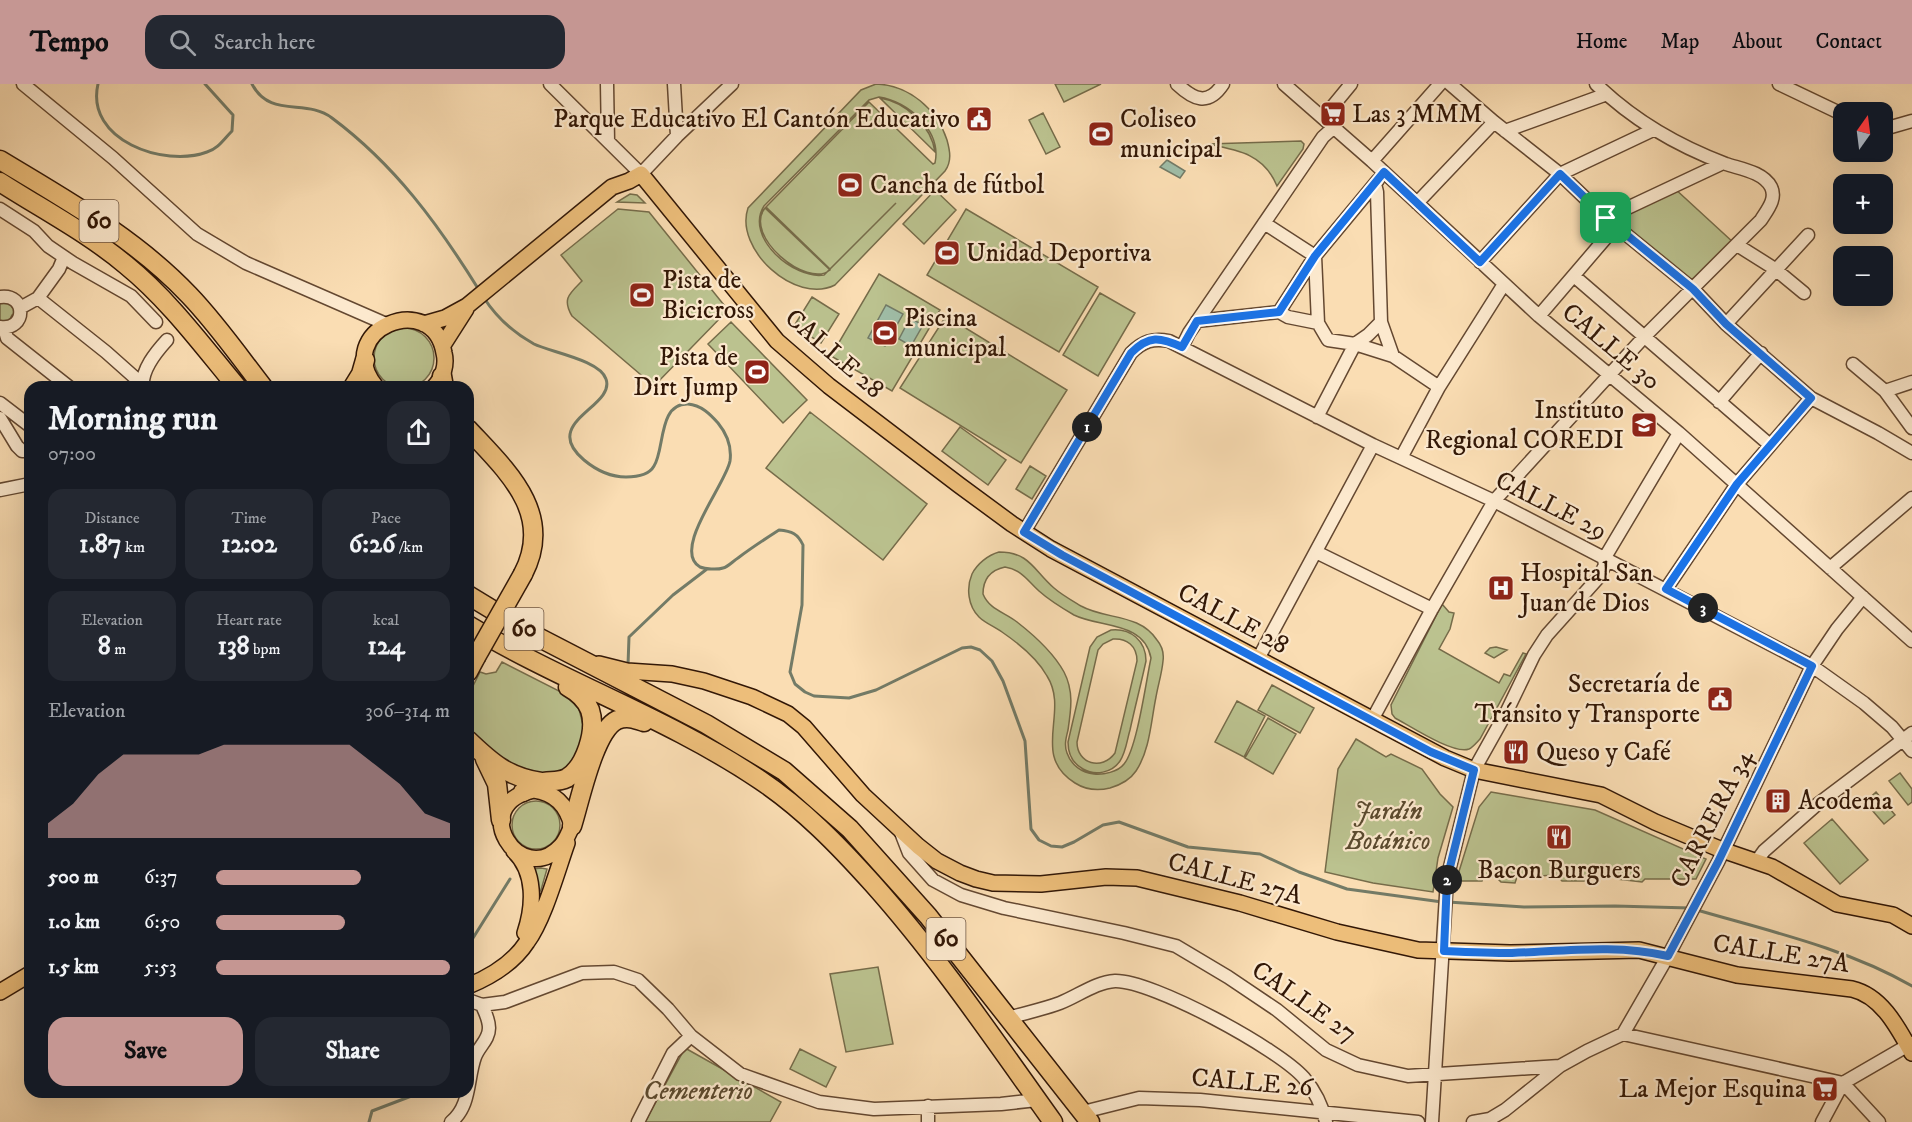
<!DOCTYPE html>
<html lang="en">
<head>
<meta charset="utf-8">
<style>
  body { margin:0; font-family:"IM FELL DW Pica",serif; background:#242831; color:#f1f3f6; height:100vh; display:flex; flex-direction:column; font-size:22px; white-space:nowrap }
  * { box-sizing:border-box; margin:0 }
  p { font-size:20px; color:#9ea1a6 }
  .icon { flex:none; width:33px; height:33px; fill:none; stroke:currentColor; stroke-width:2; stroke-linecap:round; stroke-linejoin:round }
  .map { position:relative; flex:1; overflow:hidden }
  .details { position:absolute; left:24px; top:297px; width:450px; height:717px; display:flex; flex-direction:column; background:#171b24; border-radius:18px; box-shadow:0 6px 24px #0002 }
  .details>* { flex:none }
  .needle { width:39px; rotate:14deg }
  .controls { position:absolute; left:1833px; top:18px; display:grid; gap:12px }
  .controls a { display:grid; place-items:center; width:60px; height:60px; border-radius:12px; background:#171b24; box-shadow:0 6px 24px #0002; font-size:30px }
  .pin { position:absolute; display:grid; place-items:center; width:51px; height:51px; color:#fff; margin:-26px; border-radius:12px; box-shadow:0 3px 9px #0006 }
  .km { position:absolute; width:30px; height:30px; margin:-15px; border-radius:50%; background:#222; color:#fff; font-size:16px; line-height:30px; text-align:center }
  .round { display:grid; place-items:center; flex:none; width:63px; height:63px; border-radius:18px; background:#242831 }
  .summary { display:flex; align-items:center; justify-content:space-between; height:102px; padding:0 24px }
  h1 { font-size:33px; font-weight:700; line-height:45px }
  .figures { display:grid; grid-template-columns:repeat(3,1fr); gap:9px; height:102px; padding:6px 24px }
  .figures div { display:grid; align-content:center; border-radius:15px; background:#242831; text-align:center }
  .figures b { font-size:26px; font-weight:700 }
  .figures small { font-size:16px; font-weight:400 }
  .figures p { font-size:16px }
  .chart { height:168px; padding:12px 24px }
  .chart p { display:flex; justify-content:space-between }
  .chart svg { width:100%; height:108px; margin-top:6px; fill:#c59692; opacity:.7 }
  .action { display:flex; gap:12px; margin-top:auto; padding:12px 24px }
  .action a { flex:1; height:69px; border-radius:18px; background:#c59692; color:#111; font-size:24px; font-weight:700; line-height:69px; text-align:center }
  .action a+a { background:#242831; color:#f1f3f6 }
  ul { padding:0 24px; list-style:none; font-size:20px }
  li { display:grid; grid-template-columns:96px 72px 1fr; align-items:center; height:45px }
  li i { height:15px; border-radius:8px; background:#c59692 }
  header { display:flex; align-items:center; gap:36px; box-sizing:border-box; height:84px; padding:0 30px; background:#c59692; color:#111 }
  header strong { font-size:28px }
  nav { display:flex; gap:33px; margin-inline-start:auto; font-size:21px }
  .search { width:420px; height:54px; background:#242831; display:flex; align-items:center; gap:15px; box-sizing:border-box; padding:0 21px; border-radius:18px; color:#9ea1a6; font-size:22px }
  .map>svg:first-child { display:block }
  .green { fill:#bbc28f; stroke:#766c4a; stroke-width:1.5; fill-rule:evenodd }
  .water { fill:#9fbda7; stroke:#737b67; stroke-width:1.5 }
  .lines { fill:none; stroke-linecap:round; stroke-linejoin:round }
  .stream { stroke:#737b67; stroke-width:3 }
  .minor-casing { stroke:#644831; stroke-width:15 }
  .major-casing { stroke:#321706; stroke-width:18 }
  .highway-casing { stroke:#321706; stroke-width:21 }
  .minor { stroke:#fce9ce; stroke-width:12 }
  .major { stroke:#edbe7a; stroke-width:15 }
  .highway { stroke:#edbe7a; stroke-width:18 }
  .highway-bridge-casing { stroke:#321706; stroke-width:21; stroke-linecap:butt }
  .highway-bridge { stroke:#edbe7a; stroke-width:18 }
  .route-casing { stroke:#fff; stroke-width:12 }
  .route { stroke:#1a73e8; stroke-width:8 }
  .labels { text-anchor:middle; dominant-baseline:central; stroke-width:4.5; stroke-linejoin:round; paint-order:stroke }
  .shield { fill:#fce9ce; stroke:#6f5642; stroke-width:1.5 }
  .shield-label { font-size:24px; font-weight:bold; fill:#321706 }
  .poi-label { font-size:26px; fill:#321706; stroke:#fce9ce; text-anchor:start }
  .street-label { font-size:26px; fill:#321706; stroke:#fce9ce }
  .park-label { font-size:26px; font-style:italic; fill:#5b4a2f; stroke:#fce9ce }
</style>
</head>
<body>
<header>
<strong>Tempo</strong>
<div class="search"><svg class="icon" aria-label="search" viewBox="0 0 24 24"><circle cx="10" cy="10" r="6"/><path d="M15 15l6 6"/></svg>Search here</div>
<nav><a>Home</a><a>Map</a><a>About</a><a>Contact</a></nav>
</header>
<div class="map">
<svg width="1912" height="1038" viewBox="0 0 1912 1038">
  <rect width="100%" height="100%" fill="#faddb3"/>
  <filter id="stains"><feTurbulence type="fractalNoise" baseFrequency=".00333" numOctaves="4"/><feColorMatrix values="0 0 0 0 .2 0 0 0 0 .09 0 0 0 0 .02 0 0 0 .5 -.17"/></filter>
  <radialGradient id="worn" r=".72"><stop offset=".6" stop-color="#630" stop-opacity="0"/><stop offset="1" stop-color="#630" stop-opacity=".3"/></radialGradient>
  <!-- green -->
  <path class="green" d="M876 0C909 1 937 25 947 56 950 67 952 77 945 87L835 201C795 221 734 165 748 124L861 6ZM879 13C908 17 942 47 935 79L933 80 869 18 766 123 830 185 896 119 824 191C794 196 744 153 764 122L869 16Z
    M1055 0H1101L1064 18Z
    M880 14C905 18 931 41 935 68Z
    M1043 29 1060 63 1046 70 1029 36Z
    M1301 57 1304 60 1303 65 1277 102C1264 70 1238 66 1207 60Z
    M1673 103 1735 160 1693 202 1609 134Z
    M935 106 956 126 924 160 903 140Z
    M630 110 637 111 645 119 617 118Z
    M765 124 830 186C807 205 743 152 765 124Z
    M618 125 649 128 728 226 654 302 572 232C562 215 569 210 582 197L561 171Z
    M966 125 1098 203 1059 268 927 191Z
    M879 190 940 226 892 307 831 272Z
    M1100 209 1135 229 1098 292 1063 271Z
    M812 213 839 230 821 259 794 242Z
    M3 215 11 221H14L15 231H12L9 237 0 238V216Z
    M946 232 1067 306 1021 379 900 304Z
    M731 238 807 316 783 339 708 260Z
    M374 274a30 30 0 1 1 60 0a30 30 0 1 1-60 0Z
    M810 328 927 420 883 476 766 384Z
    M960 343 1006 376 988 401 942 367Z
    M1030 382 1046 392 1032 415 1016 405Z
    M999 468C1030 468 1034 487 1054 504 1062 511 1071 516 1081 522 1106 536 1139 529 1157 556 1162 562 1164 570 1163 577 1162 589 1158 601 1156 613 1151 637 1150 666 1136 687 1130 696 1120 701 1110 704 1098 707 1086 706 1075 699 1030 671 1070 628 1047 592 1037 574 1018 559 1002 548 995 543 985 539 979 533 968 522 966 504 972 490 977 480 988 471 999 468ZM1005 483C1022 486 1027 496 1039 507 1049 516 1062 524 1074 531 1100 544 1144 537 1151 574 1146 597 1137 665 1124 680 1118 688 1103 691 1094 690 1082 689 1071 681 1067 669 1064 661 1066 654 1068 646 1071 626 1074 607 1064 588 1053 568 1035 552 1017 538 1004 528 989 525 983 510 983 495 991 486 1005 483Z
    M1442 520 1449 528 1454 529 1450 545 1439 565 1499 599 1504 590 1510 592 1523 569 1526 570 1480 655C1477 658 1473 663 1469 665 1454 671 1410 642 1395 634L1392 630 1391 621Z
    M1111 546C1131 544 1146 557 1146 577 1141 600 1135 623 1130 646 1127 656 1126 668 1120 677 1112 689 1095 692 1083 685 1072 679 1068 669 1068 658L1090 563 1097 553ZM1113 555C1127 554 1137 562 1137 577L1115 669C1102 687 1077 680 1077 658L1098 566 1103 560Z
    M1496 563 1507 566 1494 574 1485 569 1490 564Z
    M502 578 565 610 579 625 584 645 579 671 563 689 544 691 510 684 475 651 468 641V612L480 588 486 590 496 588Z
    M1272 601 1314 624 1300 649 1258 626Z
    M1237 617 1265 632 1244 673 1215 658Z
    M1268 634 1296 650 1273 690 1245 674Z
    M1356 655 1386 673 1391 670 1422 685 1440 710 1453 723 1438 774 1433 808 1373 799 1325 788 1338 685Z
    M1900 689 1912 705V718L1908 721 1889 697Z
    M1491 708 1595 726 1706 775 1696 795H1645L1642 798 1617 795 1614 790 1594 787 1587 790 1585 797H1562L1557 791 1517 793 1515 799 1501 798 1496 793 1483 794 1482 797H1456L1479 723Z
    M1876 708 1895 731 1884 740 1865 718Z
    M512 741a24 24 0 1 1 48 0a24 24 0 1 1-48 0Z
    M1832 735 1868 776 1840 800 1804 759Z
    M541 784 547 785 541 806 538 810 533 785Z
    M878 883 893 960 846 968 830 890Z
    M685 964 781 1018 770 1038H645Z
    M800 965 836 983 826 1003 790 985Z"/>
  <!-- water -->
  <path class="water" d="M1167 76 1185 87 1180 94 1160 83Z
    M886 221 903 230 885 262 868 254Z
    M910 234 923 241 911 262 899 255Z"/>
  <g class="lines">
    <!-- stream -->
    <path class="stream" d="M98 0C85 56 164 84 207 68 218 65 224 55 232 47L233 31 205 0
      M252 0C270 35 306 14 332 34 395 81 438 140 479 206
      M484 214C497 234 514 249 534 260 550 268 600 276 606 295 616 323 539 338 584 376 596 386 610 393 626 393 635 393 649 391 654 382 665 365 658 319 688 320 701 321 710 330 718 339 727 350 732 362 730 377 726 400 671 466 700 483 705 485 717 486 723 484 728 483 733 477 738 474 751 464 765 455 779 446 792 447 798 450 803 461L802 521 790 588 795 600 805 608 814 612 849 614 876 606 962 564 971 563 980 566 992 577 1003 597 1025 657 1031 745 1039 756 1051 762 1062 763 1074 758 1103 741 1119 738 1188 763 1260 770 1299 788 1347 805 1442 818
      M628 581 629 553 673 511 707 485
      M1448 818 1524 823 1615 822 1690 824
      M1697 826C1769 847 1846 864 1912 902
      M468 862 510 795
      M369 1038 372 1027 422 1008"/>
    <defs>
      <path id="minor" d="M23 0 113 74 197 150 246 179 386 240
        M550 0 641 90 677 52 732 0
        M607 0 608 57
        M674 0 677 52
        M1177 0C1193 15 1208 23 1223 0
        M1284 0 1372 77 1539 232 1679 349 1912 557
        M1450 0 1494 38 1560 90 1606 134 1693 205 1726 240 1811 314 1878 349 1912 369
        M1779 0 1844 31
        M1323 34 1351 0
        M1882 41 1891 43 1912 37
        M1505 47 1607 10
        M1372 77 1440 0
        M1375 100 1377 108 1381 238 1393 272 1439 303
        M1417 119 1494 38
        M0 125 34 147 48 162 73 179 131 212 156 238
        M1606 134 1723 79
        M1264 139 1315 172 1318 239 1328 256 1355 260 1393 272
        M1737 161 1775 185 1804 209
        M1480 178 1560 90 1653 46
        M1574 192 1770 361
        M0 213C27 209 27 247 0 243
        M38 214 106 268 142 300
        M20 224 38 214 59 185 64 173
        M1539 232 1616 142
        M1197 237 1279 228
        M1318 239 1288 233 1279 228 1315 172 1378 96
        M1726 240 1808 151
        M4 244 7 254 69 303
        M1182 263 1189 249 1323 53 1333 44
        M1853 280 1885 307 1912 344
        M143 303C141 286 156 268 167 256
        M1885 307 1912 298
        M1719 318 1761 269
        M0 319 30 342
        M1317 333 1355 260 1368 251 1381 238
        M0 334 17 362 22 367H30
        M1401 374 1439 303 1504 200
        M0 406 30 400
        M1024 448 1131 269C1143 257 1153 254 1169 257L1373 361 1494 417 1812 582 1864 619 1892 643 1912 667
        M1316 468 1432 525
        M1830 484 1912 414
        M1666 505 1737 400 1811 314
        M1258 575 1373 361
        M1372 636 1432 525 1494 417 1644 253 1761 136C1767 126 1777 115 1771 103 1763 88 1741 85 1726 80 1678 62 1633 36 1596 0
        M900 746 909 769 933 796 961 811 1004 824 1124 849 1176 862 1228 893 1277 926 1326 966 1358 981 1408 992 1560 982 1587 967 1623 950 1843 999 1879 1038
        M1756 778 1764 767 1814 723 1912 649
        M468 916 482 921 505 918 582 889 614 888 638 896 668 925 691 952 740 990 819 1018 874 1025 1001 1020 1037 1016
        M1008 934C1025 929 1044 925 1060 919 1078 912 1096 898 1115 897 1152 896 1279 965 1304 994 1315 1007 1322 1021 1326 1038
        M1623 950 1668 872 1718 778 1812 582 1837 545 1863 513
        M1083 1028 1139 1014 1200 1016 1418 1038
        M451 1038C471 1022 467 995 475 973 479 962 489 956 489 944 489 935 485 929 482 921
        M638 1038 673 969 691 952
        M928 1038V1022
        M1432 1038 1447 795 1474 686 1507 627 1534 571 1547 551 1599 493 1605 481 1604 475 1679 349
        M1473 1038 1490 1035 1505 1026 1560 982
        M1822 1038 1843 999 1912 959"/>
      <path id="major" d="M424 240 445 234 467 222 612 103 629 97 641 90 777 257 829 302 959 401 1012 440 1051 465 1445 674 1474 686 1601 711 1655 738 1722 766 1772 783 1837 820 1893 831 1912 842
        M443 261 466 225
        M376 303C330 246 433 204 444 269 447 281 443 294 434 303
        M599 580 627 587 672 590 704 597 752 613 788 630 804 643 863 711 918 762 937 777 960 789 976 795 993 799 1041 800 1106 793 1137 794 1240 819 1337 848 1418 866 1510 869 1639 866 1737 891 1852 905C1882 912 1898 944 1912 969
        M534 706C555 709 567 721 572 742 569 748 566 757 561 762 521 806 465 721 534 706Z
        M514 767C536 788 534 822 525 849
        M468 902C490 893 514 878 527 858 544 835 557 787 567 759
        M0 908 30 890"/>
      <path id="highway" d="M0 76C66 116 135 154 189 211 216 239 239 272 263 303
        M0 98C42 125 88 149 126 181 169 216 202 261 237 303
        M442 292 444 303
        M353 303 361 290 365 276
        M468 345C506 386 555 429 523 490
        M468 511 534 551 706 640 784 687 850 745 928 832 1090 1038
        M468 541C562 598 668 634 760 696 803 725 838 761 873 800 939 874 995 957 1053 1038
        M468 588 476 573
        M468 656C492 679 508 693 541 698
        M485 675 497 700 501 736
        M523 708C528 705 534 701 539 699 549 696 557 699 567 694 585 683 597 647 590 626 586 616 577 608 568 603
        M572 742C580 717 594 647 617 636 627 632 635 635 644 638"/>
    </defs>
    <!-- minor casing -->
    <use href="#minor" class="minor-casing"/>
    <!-- major casing -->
    <use href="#major" class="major-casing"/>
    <!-- highway casing -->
    <use href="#highway" class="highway-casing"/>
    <!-- minor -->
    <use href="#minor" class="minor"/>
    <!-- major -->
    <use href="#major" class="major"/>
    <!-- highway -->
    <use href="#highway" class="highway"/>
    <defs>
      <path id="highway-bridge" d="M476 573 523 490"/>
    </defs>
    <!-- highway-bridge casing -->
    <use href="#highway-bridge" class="highway-bridge-casing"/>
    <!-- highway-bridge -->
    <use href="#highway-bridge" class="highway-bridge"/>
  </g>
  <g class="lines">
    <defs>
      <path id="route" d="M1384 88 1480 178 1560 90 1606 134 1693 205 1726 240 1811 314 1737 400 1666 505 1812 582 1718 778 1668 872C1616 860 1566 867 1512 869 1490 869 1467 868 1444 867L1447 795 1474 686 1431 668 1062 471 1024 448 1131 269C1149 251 1160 253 1182 263L1197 237 1279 228 1315 172Z"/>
    </defs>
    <!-- route casing -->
    <use href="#route" class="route-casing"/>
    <!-- route -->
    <use href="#route" class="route"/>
  </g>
  <!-- icons -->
  <defs>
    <symbol id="supermarket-square" viewBox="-11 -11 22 22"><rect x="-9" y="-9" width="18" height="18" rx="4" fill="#8f2418" stroke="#fce9ce"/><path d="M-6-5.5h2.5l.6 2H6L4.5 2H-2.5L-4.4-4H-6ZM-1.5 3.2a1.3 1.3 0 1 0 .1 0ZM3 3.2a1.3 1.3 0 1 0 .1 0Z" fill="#fff"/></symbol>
    <symbol id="civic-square" viewBox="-11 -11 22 22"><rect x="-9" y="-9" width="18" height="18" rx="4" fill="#8f2418" stroke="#fce9ce"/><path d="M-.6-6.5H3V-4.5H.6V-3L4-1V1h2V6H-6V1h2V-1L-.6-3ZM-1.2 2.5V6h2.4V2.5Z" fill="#fff"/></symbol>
    <symbol id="stadium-square" viewBox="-11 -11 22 22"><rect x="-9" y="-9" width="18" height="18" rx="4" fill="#8f2418" stroke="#fce9ce"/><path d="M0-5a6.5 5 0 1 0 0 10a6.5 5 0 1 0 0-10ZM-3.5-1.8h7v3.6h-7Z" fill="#fff"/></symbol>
    <symbol id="school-square" viewBox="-11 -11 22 22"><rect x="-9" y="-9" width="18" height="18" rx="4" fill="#8f2418" stroke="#fce9ce"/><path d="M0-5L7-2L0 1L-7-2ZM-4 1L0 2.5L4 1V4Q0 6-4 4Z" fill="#fff"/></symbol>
    <symbol id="hospital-square" viewBox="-11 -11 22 22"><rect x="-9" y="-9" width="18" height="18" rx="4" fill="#8f2418" stroke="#fce9ce"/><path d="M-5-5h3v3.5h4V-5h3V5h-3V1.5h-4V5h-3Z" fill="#fff"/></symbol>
    <symbol id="restaurant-square" viewBox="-11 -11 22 22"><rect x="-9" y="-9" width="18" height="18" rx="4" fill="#8f2418" stroke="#fce9ce"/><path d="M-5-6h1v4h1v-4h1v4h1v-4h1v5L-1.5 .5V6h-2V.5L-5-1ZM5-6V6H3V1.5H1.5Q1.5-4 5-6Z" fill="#fff"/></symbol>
    <symbol id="building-square" viewBox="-11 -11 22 22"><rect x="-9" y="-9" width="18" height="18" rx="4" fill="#8f2418" stroke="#fce9ce"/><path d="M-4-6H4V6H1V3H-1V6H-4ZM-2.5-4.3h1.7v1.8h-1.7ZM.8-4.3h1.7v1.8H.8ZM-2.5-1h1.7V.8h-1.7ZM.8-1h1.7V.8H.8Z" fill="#fff"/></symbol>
  </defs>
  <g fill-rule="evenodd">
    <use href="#supermarket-square" x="1318" y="15" width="30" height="30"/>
    <use href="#civic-square" x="964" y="20" width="30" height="30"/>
    <use href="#stadium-square" x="1086" y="35" width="30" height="30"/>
    <use href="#stadium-square" x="835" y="86" width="30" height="30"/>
    <use href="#stadium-square" x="932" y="154" width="30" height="30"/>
    <use href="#stadium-square" x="627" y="196" width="30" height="30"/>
    <use href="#stadium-square" x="870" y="234" width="30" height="30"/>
    <use href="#stadium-square" x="742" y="273" width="30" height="30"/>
    <use href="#school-square" x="1629" y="326" width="30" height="30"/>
    <use href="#hospital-square" x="1486" y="489" width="30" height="30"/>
    <use href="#civic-square" x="1705" y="600" width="30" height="30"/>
    <use href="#restaurant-square" x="1501" y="653" width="30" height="30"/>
    <use href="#building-square" x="1763" y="702" width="30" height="30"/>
    <use href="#restaurant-square" x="1544" y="738" width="30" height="30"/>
    <use href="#supermarket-square" x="1810" y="990" width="30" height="30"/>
  </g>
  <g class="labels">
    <!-- shield labels -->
    <g class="shield">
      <rect x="79.5" y="116" width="39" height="42" rx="4.5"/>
      <rect x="504.5" y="524" width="39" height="42" rx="4.5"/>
      <rect x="926.5" y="834" width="39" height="42" rx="4.5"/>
    </g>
    <g class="shield-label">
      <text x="99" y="137">60</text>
      <text x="524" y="545">60</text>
      <text x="946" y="855">60</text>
    </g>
    <!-- poi labels -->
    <g class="poi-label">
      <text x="1352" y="30">Las 3 MMM</text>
      <text x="960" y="35" text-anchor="end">Parque Educativo El Cantón Educativo</text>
      <text x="1120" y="35">Coliseo<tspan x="1120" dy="30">municipal</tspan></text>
      <text x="870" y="101">Cancha de fútbol</text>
      <text x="966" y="169">Unidad Deportiva</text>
      <text x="662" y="196">Pista de<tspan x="662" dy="30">Bicicross</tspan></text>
      <text x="904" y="234">Piscina<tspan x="904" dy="30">municipal</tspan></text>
      <text x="738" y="273" text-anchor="end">Pista de<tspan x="738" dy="30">Dirt Jump</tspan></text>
      <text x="1624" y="326" text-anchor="end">Instituto<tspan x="1624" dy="30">Regional COREDI</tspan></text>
      <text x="1520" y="489">Hospital San<tspan x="1520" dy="30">Juan de Dios</tspan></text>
      <text x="1700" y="600" text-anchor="end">Secretaría de<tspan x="1700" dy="30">Tránsito y Transporte</tspan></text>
      <text x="1536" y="668">Queso y Café</text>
      <text x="1798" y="717">Acodema</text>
      <text x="1559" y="786" text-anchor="middle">Bacon Burguers</text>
      <text x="1806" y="1005" text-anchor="end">La Mejor Esquina</text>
    </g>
    <!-- street labels -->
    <g class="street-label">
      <text transform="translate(1611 263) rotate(40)">CALLE 30</text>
      <text transform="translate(834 270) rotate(41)">CALLE 28</text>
      <text transform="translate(1551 422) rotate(27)">CALLE 29</text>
      <text transform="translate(1233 535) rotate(28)">CALLE 28</text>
      <text transform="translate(1712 735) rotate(-63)">CARRERA 34</text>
      <text transform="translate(1235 795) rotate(15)">CALLE 27A</text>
      <text transform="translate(1781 870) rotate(9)">CALLE 27A</text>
      <text transform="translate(1304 918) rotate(35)">CALLE 27</text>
      <text transform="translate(1252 999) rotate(5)">CALLE 26</text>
    </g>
    <!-- park labels -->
    <g class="park-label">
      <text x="1388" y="727">Jardín<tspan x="1388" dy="30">Botánico</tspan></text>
      <text x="698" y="1007">Cementerio</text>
    </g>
  </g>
  <rect width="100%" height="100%" filter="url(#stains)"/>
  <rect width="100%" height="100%" fill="url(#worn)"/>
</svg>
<div class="controls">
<a><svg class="needle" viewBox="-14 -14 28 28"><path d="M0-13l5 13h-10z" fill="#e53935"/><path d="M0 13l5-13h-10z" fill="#9ea1a6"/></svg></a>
<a>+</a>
<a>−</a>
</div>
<div class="pin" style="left:1606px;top:134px;background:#1e9e55"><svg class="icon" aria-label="arrive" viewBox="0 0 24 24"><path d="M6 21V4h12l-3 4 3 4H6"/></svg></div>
<b class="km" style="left:1087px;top:343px">1</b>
<b class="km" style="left:1447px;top:796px">2</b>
<b class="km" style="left:1703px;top:524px">3</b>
<section class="details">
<div class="summary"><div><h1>Morning run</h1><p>07:00</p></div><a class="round"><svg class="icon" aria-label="share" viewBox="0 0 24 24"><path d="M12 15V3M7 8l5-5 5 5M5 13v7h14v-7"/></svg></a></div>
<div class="figures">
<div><p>Distance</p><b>1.87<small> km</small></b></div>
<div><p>Time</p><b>12:02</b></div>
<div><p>Pace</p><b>6:26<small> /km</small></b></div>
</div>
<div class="figures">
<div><p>Elevation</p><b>8<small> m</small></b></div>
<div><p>Heart rate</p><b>138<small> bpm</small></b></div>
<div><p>kcal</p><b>124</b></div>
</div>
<div class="chart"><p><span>Elevation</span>306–314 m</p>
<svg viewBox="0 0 160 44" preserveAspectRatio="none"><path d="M0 44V38L10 30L20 18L30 10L40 10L50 10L60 10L70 6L80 6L90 6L100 6L110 6L120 6L130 14L140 22L150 34L160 38V44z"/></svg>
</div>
<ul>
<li><b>500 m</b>6:37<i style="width:62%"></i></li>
<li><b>1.0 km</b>6:50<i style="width:55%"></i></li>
<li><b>1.5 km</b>5:53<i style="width:100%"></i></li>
</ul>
<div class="action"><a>Save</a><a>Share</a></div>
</section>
</div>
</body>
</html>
